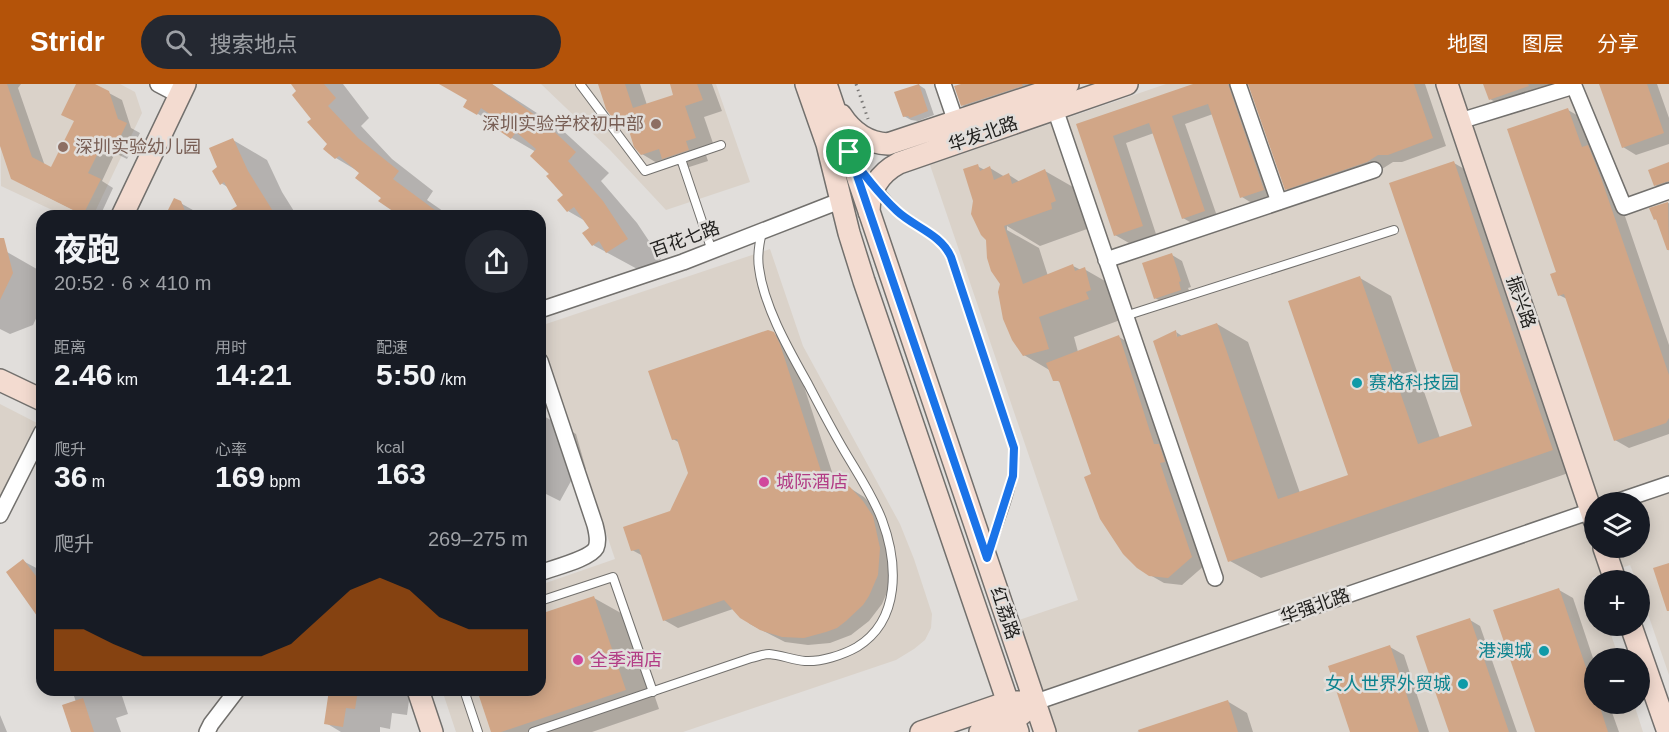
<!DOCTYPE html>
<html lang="zh">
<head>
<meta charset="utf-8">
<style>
  body { margin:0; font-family:Helvetica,"Noto Sans SC",sans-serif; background:#242831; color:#f1f3f6; height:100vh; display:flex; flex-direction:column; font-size:22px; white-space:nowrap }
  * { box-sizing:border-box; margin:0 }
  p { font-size:20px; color:#9ea1a6 }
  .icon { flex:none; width:33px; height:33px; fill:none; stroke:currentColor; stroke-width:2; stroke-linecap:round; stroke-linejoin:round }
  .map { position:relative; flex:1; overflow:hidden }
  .sheet { position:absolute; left:36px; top:126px; width:510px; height:486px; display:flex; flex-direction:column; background:#171b24; border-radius:18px; box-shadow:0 3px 15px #0003 }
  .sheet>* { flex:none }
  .buttons { position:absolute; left:1584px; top:408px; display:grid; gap:12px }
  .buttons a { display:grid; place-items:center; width:66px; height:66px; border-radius:50%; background:#171b24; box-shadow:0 3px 15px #0003; font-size:30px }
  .pin { position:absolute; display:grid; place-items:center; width:51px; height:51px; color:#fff; margin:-26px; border:3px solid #fff; border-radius:50%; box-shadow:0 2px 6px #0007 }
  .round { display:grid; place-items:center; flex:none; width:63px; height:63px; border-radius:32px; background:#242831 }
  .summary { display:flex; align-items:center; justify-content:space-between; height:102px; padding:0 18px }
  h1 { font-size:33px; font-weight:700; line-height:45px }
  .stats { display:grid; grid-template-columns:repeat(3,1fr); gap:9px; height:102px; padding:6px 18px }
  .stats div { display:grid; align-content:center }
  .stats b { font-size:30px; font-weight:700 }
  .stats small { font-size:16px; font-weight:400 }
  .stats p { font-size:16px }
  .chart { height:168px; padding:12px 18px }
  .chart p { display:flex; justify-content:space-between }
  .chart svg { width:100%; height:108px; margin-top:6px; fill:#b45309; opacity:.7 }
  header { display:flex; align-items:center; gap:36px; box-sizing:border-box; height:84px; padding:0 30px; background:#b45309; color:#fff }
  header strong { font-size:28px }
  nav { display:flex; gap:33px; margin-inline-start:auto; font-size:21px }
  .search { width:420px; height:54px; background:#242831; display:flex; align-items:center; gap:15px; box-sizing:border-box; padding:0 21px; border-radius:33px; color:#9ea1a6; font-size:22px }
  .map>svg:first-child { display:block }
  .built { fill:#dad2c9; fill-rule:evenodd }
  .shadow { fill:#0003 }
  .building { fill:#d1a687 }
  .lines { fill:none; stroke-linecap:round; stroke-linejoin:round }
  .lane-casing { stroke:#72706d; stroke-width:10 }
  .street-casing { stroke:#72706d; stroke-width:18 }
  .secondary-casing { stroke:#72706d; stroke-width:24 }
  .path { stroke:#797775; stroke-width:3; stroke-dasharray:1.5 4.5; stroke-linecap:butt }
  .lane { stroke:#fff; stroke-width:8 }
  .street { stroke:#fff; stroke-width:15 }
  .secondary { stroke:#f3dbd0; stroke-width:21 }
  .route-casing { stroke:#fff; stroke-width:12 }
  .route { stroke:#1a73e8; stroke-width:8 }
  .education-dot { fill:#8d6e63; stroke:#e1dedb; stroke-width:2 }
  .culture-dot { fill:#0f9aa8; stroke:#e1dedb; stroke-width:2 }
  .hotel-dot { fill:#d1479c; stroke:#e1dedb; stroke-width:2 }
  .labels { text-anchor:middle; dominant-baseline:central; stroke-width:5; stroke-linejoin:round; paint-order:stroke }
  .education-label { font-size:18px; fill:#785e54; stroke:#e1dedb; text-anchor:end }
  .street-label { font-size:18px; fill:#1f1e1c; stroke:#e1dedb }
  .culture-label { font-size:18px; fill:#0d838f; stroke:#e1dedb; text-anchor:end }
  .hotel-label { font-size:18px; fill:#b23c85; stroke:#e1dedb; text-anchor:start }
</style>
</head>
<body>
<header>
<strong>Stridr</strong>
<div class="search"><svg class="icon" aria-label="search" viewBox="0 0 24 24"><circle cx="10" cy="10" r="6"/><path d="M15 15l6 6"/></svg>搜索地点</div>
<nav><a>地图</a><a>图层</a><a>分享</a></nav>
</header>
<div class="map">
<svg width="1669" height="648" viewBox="0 0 1669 648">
  <rect width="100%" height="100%" fill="#e1dedb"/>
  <!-- built -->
  <path class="built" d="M0 0H120L135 8 142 29 93 132H65L1 102Z
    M541 0H716L750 98 666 126 610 66Z
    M1166 0H1669V591L1640 507V496H1636L1630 481 1592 494 1594 502V542H1608L1619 574H1594V620H1634L1643 648H1057L1019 536 1078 516 930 81ZM1594 418H1640V464H1594Z
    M770 165 803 262 900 440 914 475 932 530 931 544 925 556 914 565 896 576 683 648H456L442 606H540V501L615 475 540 254V242Z
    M0 320 37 339 0 414Z"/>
  <!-- shadow -->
  <path class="shadow" d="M0 0H21L18 4 45 82 51 85 75 37 78 0H92L122 16 131 44 140 49 127 75 115 69 102 97 113 104 100 132H86L26 102 0 57Z
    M293 0H343L369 34 361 42 392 75 433 107 427 116 450 132H400L361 89 336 74 325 65 329 60Z
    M449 0H492L560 44 609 89 601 97 637 139 661 175 641 187 593 161 592 144 587 138 568 127 559 116 565 111 536 68 512 54 501 44 465 22 469 16Z
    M599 0H640L647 21 675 12 671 0H712L722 27 704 33 715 65 705 68 708 77 683 85 672 78 662 82 642 70 630 45 618 39Z
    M966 0H1064L976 29 962 21Z
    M1197 0H1246L1244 2 1277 113 1255 121 1242 113 1213 30 1185 40 1218 135 1197 142 1183 134 1154 49 1126 59 1156 150 1129 159 1115 151 1078 41Z
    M1250 0H1425L1446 62 1402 78H1393L1382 85 1300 113 1286 105Z
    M1485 0H1570L1504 23 1490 15Z
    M1601 0H1657L1669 34V60L1636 71 1623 63Z
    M919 1 925 5 934 31 918 37 911 36 904 32Z
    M1568 26 1582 34 1615 103 1669 261V350L1629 364 1615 356 1567 215 1559 211 1558 189Z
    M233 56 267 76 282 108 297 132H239V122L229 104 221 99 219 84Z
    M1454 79 1485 97 1583 384 1261 494 1230 477 1176 248 1182 252 1217 240 1248 258 1300 409 1349 392 1360 194 1391 212 1440 354 1474 343Z
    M1669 80V109L1655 101Z
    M977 82 985 86 990 84 1005 93 1009 91 1020 98 1045 87 1080 107 1090 137 1085 140 1087 145 1040 162 1007 142V146L1039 164 1048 192 1073 182 1081 186 1084 185 1119 205 1123 235 1074 253 1078 268 1119 253 1133 261 1205 481 1182 501 1164 499 1150 491 1093 391 1061 299 1055 295 1051 287 1024 271 1002 199Z
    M175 116 200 130 201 132H166Z
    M1669 119V167L1659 137 1655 135 1651 125Z
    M0 164 42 188V222L33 241 10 250 0 245Z
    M1172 171 1182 177 1191 203 1188 204 1191 211 1166 220 1155 214Z
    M773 249 787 258 793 269 834 394 864 413 877 426 886 441 891 499 882 520 869 537 851 551 830 559 808 561 785 558 750 540 733 525 678 544 664 536 643 472 632 466 671 428 690 389 680 359 673 355Z
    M540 330 576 350 586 385 576 388 560 417 540 407Z
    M23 477 42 487V539L36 527Z
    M1559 506 1573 514 1594 577V620H1609L1619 648H1537Z
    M594 514 628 533 659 625 592 648H493L478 606H540V532Z
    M1470 536 1480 542 1517 648H1450Z
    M1390 563 1404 571 1429 648H1351Z
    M72 606H120L128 630 116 634 121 648H73L76 618Z
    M329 606H415L410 609 407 631 392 629 390 645 380 643V648H341L326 639Z
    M1227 617 1247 629 1253 648H1137Z
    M0 631 7 648H0Z"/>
  <!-- building -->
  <path class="building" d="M0 0H7L32 73 51 83 74 37 61 31 76 0H95L109 7 118 35 127 39 113 68 101 63 88 89 101 95 83 131 11 95 0 62Z
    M291 0H324L336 14 328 22 358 54 399 87 393 95 443 132H400L378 117 381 114 355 94 359 89 339 72 335 75 323 65 327 60 307 38 311 35 292 11 296 7Z
    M439 0H492L543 37 576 68 568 77 603 117 628 155 606 169 599 157 592 162 582 149 589 144 574 123 567 128 557 116 563 111 546 92 549 90 530 72 536 65 516 48 511 55 498 46 503 39 481 24 477 31 463 23 467 16Z
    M598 0H625L633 24 673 11 670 0H697L703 16 685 22 696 54 686 57 689 66 662 75 659 65 641 71 634 63 626 37 617 40 606 25Z
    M919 0 928 27 910 34 908 32 903 33 894 8Z
    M961 0H1022L1023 2 961 22 954 2Z
    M1193 0H1228L1264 106 1240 114 1208 20 1172 32 1205 127 1182 135 1149 39 1113 52 1143 142 1114 152 1076 40Z
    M1248 0H1414L1433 54 1388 71H1378L1367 78 1285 106Z
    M1483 0H1528L1529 2 1489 16Z
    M1599 0H1647L1664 49 1622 64Z
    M1568 24 1582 63 1588 61 1601 94 1669 291V334L1666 339 1614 357 1564 210 1558 212 1550 190 1556 188 1507 45Z
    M233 54 248 87 276 132H221L237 122 224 98 220 101 212 87 217 83 209 64Z
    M1454 77 1553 366 1228 478 1153 257 1176 246 1177 253 1217 239 1278 415 1348 391 1288 217 1360 192 1418 360 1472 342 1389 99Z
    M1669 78V97L1654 102 1648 86Z
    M978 80 980 87 990 82 994 96 1009 89 1012 100 1045 85 1056 117 1051 119 1052 125 1004 142 1023 200 1073 180 1075 187 1085 183 1091 206 1086 208 1089 215 1039 233 1049 265 1023 272 1012 256 1003 235 998 208 1000 200 991 187 987 174 986 156 981 151 971 130 973 117 963 85Z
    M174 114 181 117 187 132H165Z
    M1668 118 1669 166H1667L1656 135 1654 136 1649 124Z
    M0 154H4L13 189 0 216Z
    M1172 169 1181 197 1179 198 1181 206 1154 215 1142 179Z
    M768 246 774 248 780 260 821 387 835 393 850 403 863 417 873 432 880 464 878 491 869 512 863 521 846 537 837 544 826 548 804 554 782 553 760 546 740 534 724 516 663 537 639 465 631 467 623 443 670 427 688 389 677 355 672 356 648 287Z
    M1119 251 1154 360H1159L1165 378 1160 379 1192 473 1168 494 1149 492 1137 484 1123 470 1100 435 1084 393 1091 390 1059 297H1053L1046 279Z
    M23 475 42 500V539L6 488Z
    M1669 479V527H1667L1653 484Z
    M1559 504 1594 607V620H1599L1608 648H1535L1493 526Z
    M594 512 626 606 501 648H491L477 606H540V530Z
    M1470 534 1509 648H1449L1416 552Z
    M1390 561 1419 648H1350L1328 582Z
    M329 606H358L355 625 346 624 343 643 324 640Z
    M83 614 94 648H71L62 621Z
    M1228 616 1238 648H1139L1138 646Z"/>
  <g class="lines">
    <defs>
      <path id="lane" d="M580 0 645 87 721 61
        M681 75 712 167
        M877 104 897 127 939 156 948 166 1012 356C1021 391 1000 434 989 467
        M1125 232 1394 146
        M540 517 613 493 653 608
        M464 606 478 648
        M533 648 751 574C757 573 763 570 769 570 781 571 793 576 805 577 821 578 843 571 857 563 901 536 898 479 882 436 873 412 858 390 845 368 832 346 820 323 808 300 789 266 764 223 759 184 757 171 759 160 762 148"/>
      <path id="street" d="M158 0 179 11
        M943 0 956 38
        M1238 0 1279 118
        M1055 25 1215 494
        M1460 37 1574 2 1624 123 1669 107
        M1106 176 1374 86
        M540 226 683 178 842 116
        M540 277 595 441C597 449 599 457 596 464 590 475 552 484 540 489
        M1616 418 1669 400
        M0 431 42 348
        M1036 618 1594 426
        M207 648 211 640 237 606"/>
      <path id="secondary" d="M806 0 827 60 849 149 864 197 1018 648
        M826 0 1045 648
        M1447 0 1594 436
        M841 31C852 48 867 59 888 60L1068 0
        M869 128C869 105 880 89 899 79L1127 0
        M122 132 185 0
        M0 296 42 316
        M1604 464 1615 496
        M1631 542 1668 648
        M418 606 432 648
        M921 648 1008 618H1020
        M980 648 1014 636 1024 628"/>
    </defs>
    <!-- lane casing -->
    <use href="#lane" class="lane-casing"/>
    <!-- street casing -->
    <use href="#street" class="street-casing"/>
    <!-- secondary casing -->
    <use href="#secondary" class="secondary-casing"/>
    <!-- path -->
    <path class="path" d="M856 0 868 35"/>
    <!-- lane -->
    <use href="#lane" class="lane"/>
    <!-- street -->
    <use href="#street" class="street"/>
    <!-- secondary -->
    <use href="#secondary" class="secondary"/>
  </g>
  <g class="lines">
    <defs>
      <path id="route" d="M849 68C860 87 881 112 897 127 914 143 941 150 951 173L1014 364 1013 392 987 474Z"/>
    </defs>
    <!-- route casing -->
    <use href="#route" class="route-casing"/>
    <!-- route -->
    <use href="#route" class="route"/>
  </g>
  <!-- markers -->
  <g class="education-dot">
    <circle cx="656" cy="40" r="6"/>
    <circle cx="63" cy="63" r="6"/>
  </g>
  <g class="culture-dot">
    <circle cx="1357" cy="299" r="6"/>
    <circle cx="1544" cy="567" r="6"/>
    <circle cx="1463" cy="600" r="6"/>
  </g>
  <g class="hotel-dot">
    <circle cx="764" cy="398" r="6"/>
    <circle cx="578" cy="576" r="6"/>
  </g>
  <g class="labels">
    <!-- education labels -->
    <g class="education-label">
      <text x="644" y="40">深圳实验学校初中部</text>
      <text x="75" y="63" text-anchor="start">深圳实验幼儿园</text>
    </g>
    <!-- street labels -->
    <g class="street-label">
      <text transform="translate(983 50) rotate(-19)">华发北路</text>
      <text transform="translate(685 155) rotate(-20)">百花七路</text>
      <text transform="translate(1521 218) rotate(71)">振兴路</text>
      <text transform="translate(1315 522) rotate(-19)">华强北路</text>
      <text transform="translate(1005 529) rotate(71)">红荔路</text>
    </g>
    <!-- culture labels -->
    <g class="culture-label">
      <text x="1369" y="299" text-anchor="start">赛格科技园</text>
      <text x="1532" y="567">港澳城</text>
      <text x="1451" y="600">女人世界外贸城</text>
    </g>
    <!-- hotel labels -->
    <g class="hotel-label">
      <text x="776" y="398">城际酒店</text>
      <text x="590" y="576">全季酒店</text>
    </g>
  </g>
</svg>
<div class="buttons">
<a><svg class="icon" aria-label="layers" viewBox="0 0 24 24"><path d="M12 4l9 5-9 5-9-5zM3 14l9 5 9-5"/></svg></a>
<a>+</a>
<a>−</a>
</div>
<div class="pin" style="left:849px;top:68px;background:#1e9e55"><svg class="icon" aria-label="arrive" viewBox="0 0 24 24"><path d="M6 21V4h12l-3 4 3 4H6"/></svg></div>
<section class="sheet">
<div class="summary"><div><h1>夜跑</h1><p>20:52 · 6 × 410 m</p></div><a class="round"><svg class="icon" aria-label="share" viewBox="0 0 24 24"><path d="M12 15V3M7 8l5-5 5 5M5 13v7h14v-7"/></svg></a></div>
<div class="stats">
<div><p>距离</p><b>2.46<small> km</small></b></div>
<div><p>用时</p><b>14:21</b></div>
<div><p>配速</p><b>5:50<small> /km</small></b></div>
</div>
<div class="stats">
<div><p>爬升</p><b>36<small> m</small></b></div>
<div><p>心率</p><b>169<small> bpm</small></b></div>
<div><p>kcal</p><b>163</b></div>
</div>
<div class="chart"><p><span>爬升</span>269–275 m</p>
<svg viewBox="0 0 160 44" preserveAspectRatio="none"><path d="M0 44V27L10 27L20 33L30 38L40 38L50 38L60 38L70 38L80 33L90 22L100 11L110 6L120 11L130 22L140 27L150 27L160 27V44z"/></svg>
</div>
</section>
</div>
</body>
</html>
